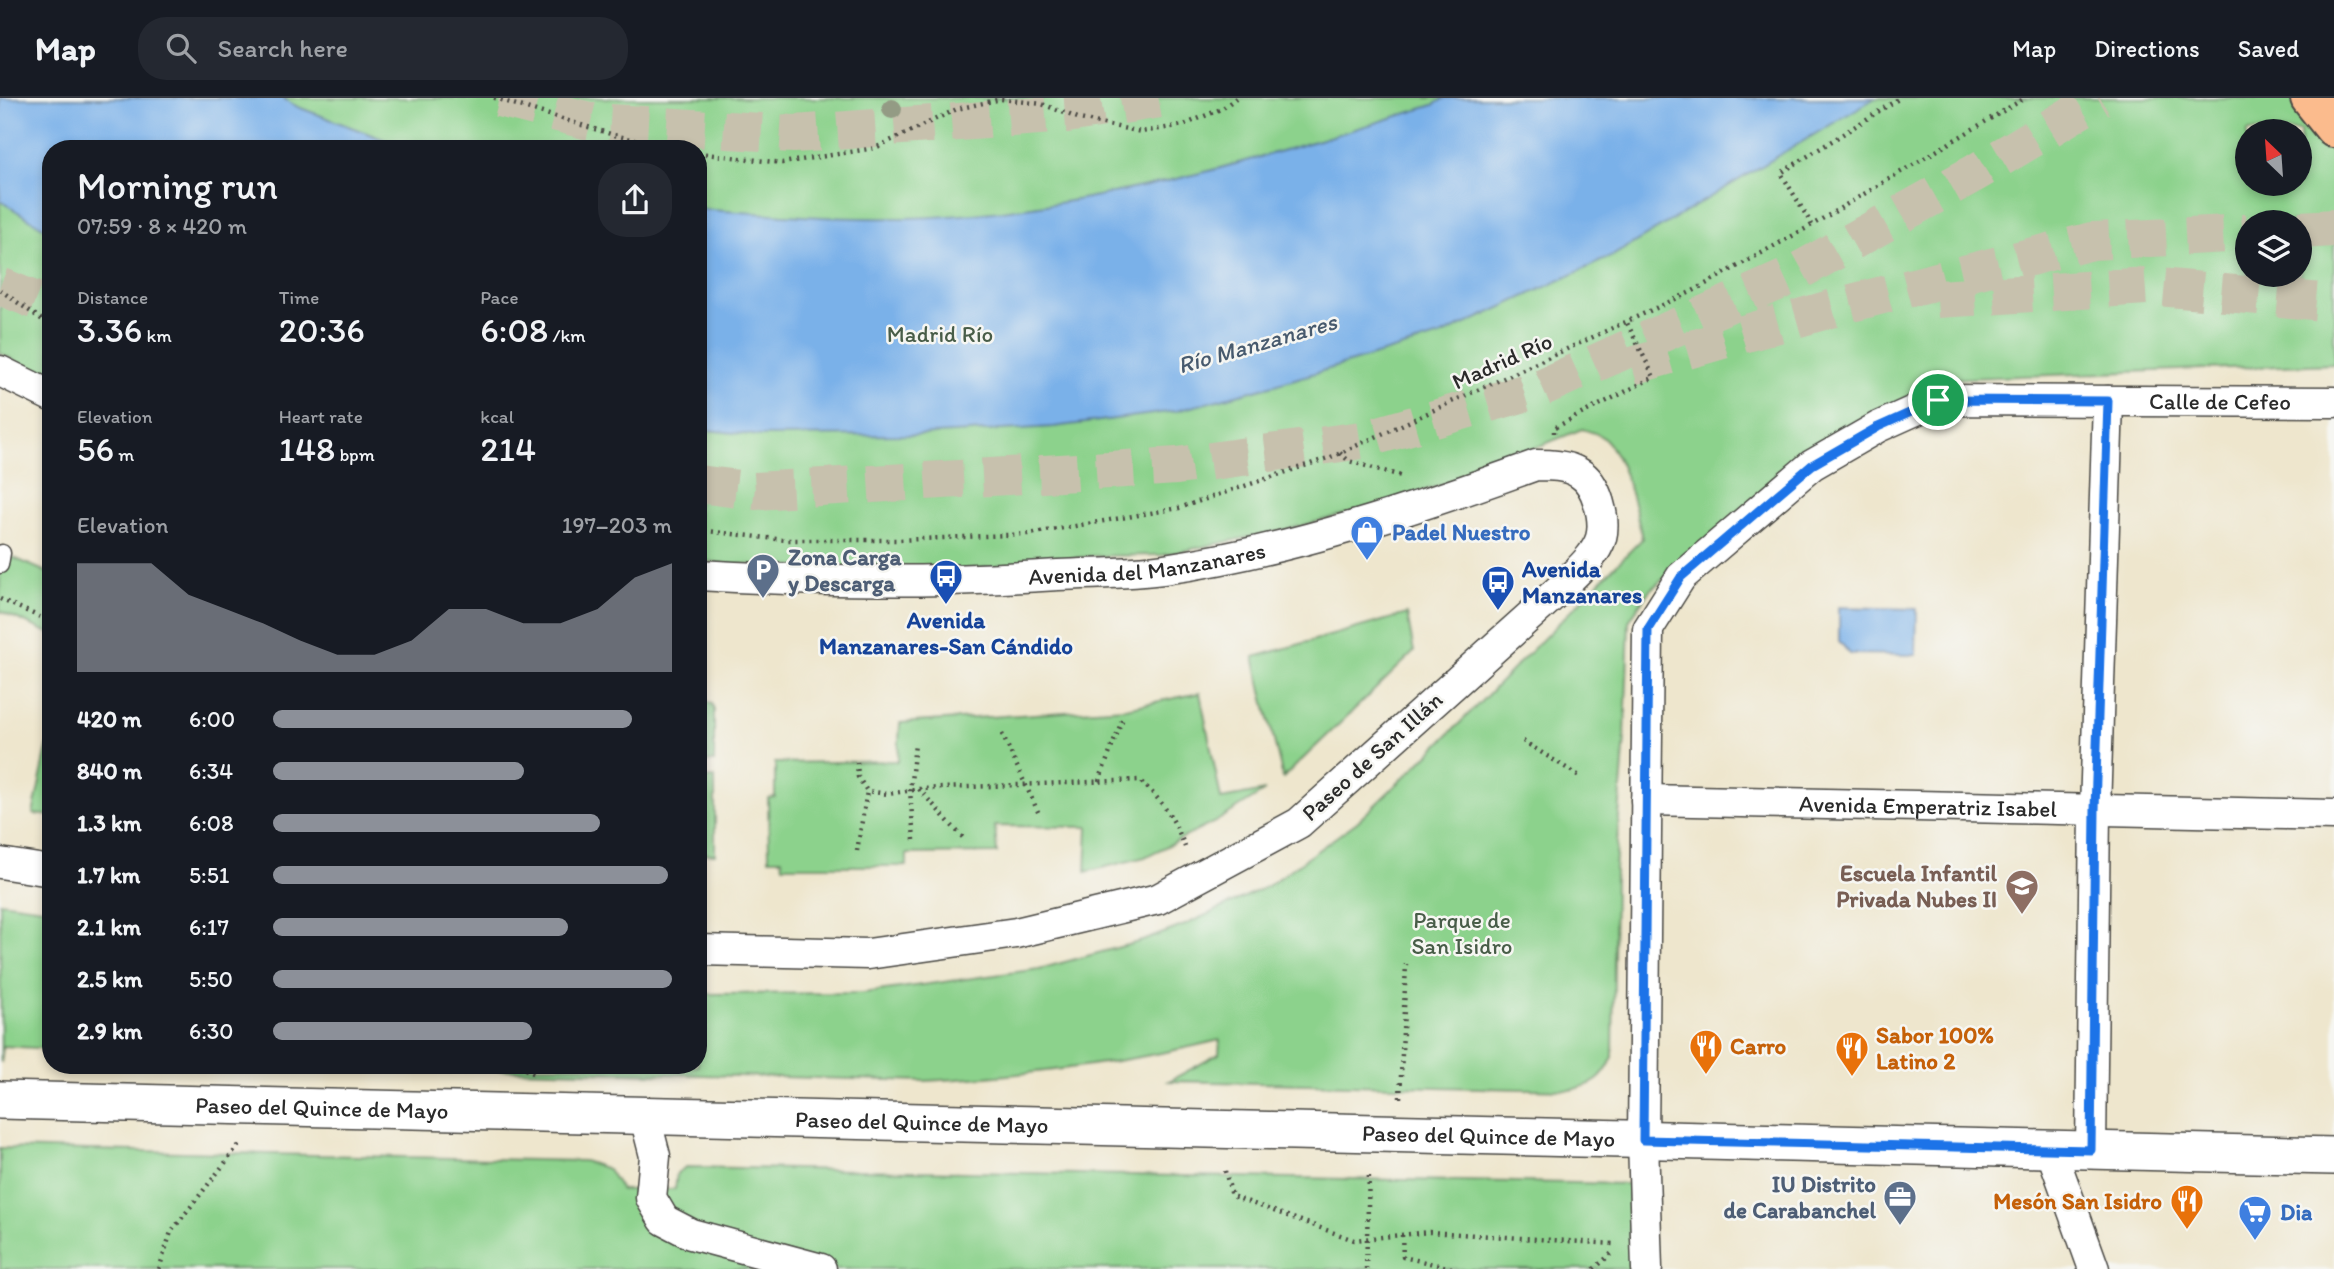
<!DOCTYPE html>
<html lang="en">
<head>
<meta charset="utf-8">
<style>
  body { margin:0; font-family:Itim,sans-serif; background:#242831; color:#f1f3f6; height:100vh; display:flex; flex-direction:column; font-size:26px; white-space:nowrap }
  * { box-sizing:border-box; margin:0 }
  p { font-size:23px; color:#9ea1a6 }
  .icon { flex:none; width:38px; height:38px; fill:none; stroke:currentColor; stroke-width:2; stroke-linecap:round; stroke-linejoin:round }
  .map { position:relative; flex:1; overflow:hidden }
  .drawer { position:absolute; left:42px; top:42px; width:665px; height:934px; display:flex; flex-direction:column; background:#171b24; border-radius:28px; box-shadow:0 4px 10px #0003 }
  .drawer>* { flex:none }
  .needle { width:46px; rotate:335deg }
  .buttons { position:absolute; left:2235px; top:21px; display:grid; gap:14px }
  .buttons a { display:grid; place-items:center; width:77px; height:77px; border-radius:50%; background:#171b24; box-shadow:0 4px 10px #0003; font-size:35px }
  .pin { position:absolute; display:grid; place-items:center; width:60px; height:60px; color:#fff; margin:-30px; border:4px solid #fff; border-radius:50%; box-shadow:0 2px 7px #0007 }
  .round { display:grid; place-items:center; flex:none; width:74px; height:74px; border-radius:28px; background:#242831 }
  .headline { display:flex; align-items:center; justify-content:space-between; height:119px; padding:0 35px }
  h1 { font-size:38px; font-weight:600; line-height:52px }
  .stats { display:grid; grid-template-columns:repeat(3,1fr); gap:10px; height:119px; padding:7px 35px }
  .stats div { display:grid; align-content:center }
  .stats b { font-size:35px; font-weight:600 }
  .stats small { font-size:19px; font-weight:400 }
  .stats p { font-size:19px }
  .chart { height:196px; padding:14px 35px }
  .chart p { display:flex; justify-content:space-between }
  .chart svg { width:100%; height:126px; margin-top:7px; fill:#8c9099; opacity:.7 }
  ul { padding:0 35px; list-style:none; font-size:23px }
  li { display:grid; grid-template-columns:112px 84px 1fr; align-items:center; height:52px }
  li i { height:18px; border-radius:9px; background:#8c9099 }
  header { display:flex; align-items:center; gap:42px; box-sizing:border-box; height:98px; padding:0 35px; background:#171b24; border-bottom:2px solid #363941 }
  header strong { font-size:33px }
  nav { display:flex; gap:38px; margin-inline-start:auto; font-size:24px }
  .search { width:490px; height:63px; background:#242831; display:flex; align-items:center; gap:18px; box-sizing:border-box; padding:0 24px; border-radius:28px; color:#9ea1a6; font-size:26px }
  .map>svg:first-child { display:block }
  .green { fill:#8cd28c; stroke:#5c7e5c; stroke-width:2; fill-rule:evenodd }
  .water { fill:#7ab1e9; stroke:#526e8a; stroke-width:2 }
  .lines { fill:none; stroke-linecap:round; stroke-linejoin:round }
  .motorway-tunnel { stroke:#c7c1ad; stroke-width:38; stroke-dasharray:38 19; stroke-linecap:butt }
  .service-casing { stroke:#484743; stroke-width:19 }
  .minor-casing { stroke:#484743; stroke-width:33 }
  .tertiary-casing { stroke:#484743; stroke-width:40 }
  .primary-casing { stroke:#484743; stroke-width:42 }
  .path { stroke:#484743; stroke-width:4.5; stroke-dasharray:2 5; stroke-linecap:butt }
  .service { stroke:#fff; stroke-width:16 }
  .minor { stroke:#fff; stroke-width:30 }
  .tertiary { stroke:#fff; stroke-width:37 }
  .primary { stroke:#fbbb8d; stroke-width:38 }
  .tree { fill:#939b84 }
  .route-casing { stroke:#fff; stroke-width:14 }
  .route { stroke:#1a73e8; stroke-width:9 }
  .labels { text-anchor:middle; dominant-baseline:central; stroke-width:5; stroke-linejoin:round; paint-order:stroke }
  .park-label { font-size:23px; fill:#485d48; stroke:#f6f6f2 }
  .street-label { font-size:23px; fill:#2b2b2b; stroke:#f6f6f2 }
  .shop-label { font-size:23px; font-weight:bold; fill:#366cbe; stroke:#f6f6f2; text-anchor:start }
  .service-label { font-size:23px; font-weight:bold; fill:#4e5e75; stroke:#f6f6f2; text-anchor:start }
  .transit-label { font-size:23px; font-weight:bold; fill:#164399; stroke:#f6f6f2; text-anchor:start }
  .education-label { font-size:23px; font-weight:bold; fill:#785e54; stroke:#f6f6f2; text-anchor:end }
  .food-label { font-size:23px; font-weight:bold; fill:#c56008; stroke:#f6f6f2; text-anchor:start }
  .water-label { font-size:24px; font-style:italic; fill:#475a6e; stroke:#f6f6f2 }
</style>
</head>
<body>
<header>
<strong>Map</strong>
<div class="search"><svg class="icon" aria-label="search" viewBox="0 0 24 24"><circle cx="10" cy="10" r="6"/><path d="M15 15l6 6"/></svg>Search here</div>
<nav><a>Map</a><a>Directions</a><a>Saved</a></nav>
</header>
<div class="map">
<svg width="2334" height="1171" viewBox="0 0 2334 1171">
  <rect width="100%" height="100%" fill="#f6f6f2"/>
  <filter id="ink" filterUnits="userSpaceOnUse"><feTurbulence type="fractalNoise" baseFrequency=".0143" numOctaves="2"/><feDisplacementMap in="SourceGraphic" scale="14" xChannelSelector="R" yChannelSelector="G"/><feConvolveMatrix kernelMatrix="1 2 1 2 8 2 1 2 1" color-interpolation-filters="sRGB"/></filter>
  <filter id="wash" filterUnits="userSpaceOnUse"><feTurbulence type="fractalNoise" baseFrequency=".00686" numOctaves="4" result="noise"/><feDisplacementMap in="SourceGraphic" scale="28" xChannelSelector="R" yChannelSelector="G"/><feGaussianBlur stdDeviation="1.57" result="paint"/><feColorMatrix in="noise" values="0 0 0 0 0 0 0 0 0 0 0 0 0 0 0 0 0 1.4 0 .05"/><feComposite in="paint" operator="in"/></filter>
  <g filter="url(#wash)">
    <rect width="100%" height="100%" fill="#eee6cd"/>
    <!-- green -->
    <path class="green" d="M0 0H2334V266L1945 281 1847 329 1649 493 1629 523 1625 638 1615 772 1613 959C1603 982 1594 987 1570 992L1169 983 1219 956 1220 942C1122 966 1025 978 925 983L369 968H698V896L863 895 1039 871 1142 843 1185 827 1268 788 1357 724 1432 653 1642 441C1637 415 1624 357 1602 339 1597 335 1588 333 1582 331L1447 385 1393 403 1293 430 1163 457 1093 458 954 473 727 466 698 462V51H51V282L0 255ZM2247 33H2300V86H2247ZM2247 124H2300V177H2247Z
      M0 454 51 476V536L0 513Z
      M1407 516 1414 554 1283 680 1254 559Z
      M1200 595 1221 701 1265 693 1217 723 1145 759 1086 774 1088 729 995 728 997 755 907 756V768H783L782 761H769L768 700 775 699V665L898 663 900 625 1125 610Z
      M698 599 712 606 714 612V664L698 663Z
      M51 632V718L33 716Z
      M715 680V756L698 755V681Z
      M0 804 51 811V951L3 948 1 965Z
      M0 1050 584 1063 608 1071 621 1092 675 1091 677 1075 686 1069 1629 1086 1630 1171H0Z"/>
    <!-- water -->
    <path class="water" d="M0 0H282L298 9 409 51H51V134L0 103Z
      M1445 0H1875L1612 158 1440 238 1278 286 1176 313 1054 329 919 337 761 338 698 331V111C790 118 883 125 974 116 1132 101 1283 54 1433 7Z
      M1839 509 1917 511 1916 557 1850 556 1839 543Z"/>
  </g>
  <g filter="url(#ink)">
    <g class="lines">
      <!-- motorway-tunnel -->
      <path class="motorway-tunnel" d="M499 0 593 24 794 36 1067 16 1166 0
        M2300 132 2334 130
        M0 188 51 209
        M1937 201 2148 188 2334 205
        M1632 268 1844 207 2092 143 2247 135
        M698 386 755 393 1177 368 1362 342 1538 291 1788 179 1975 75 2100 0"/>
      <defs>
        <path id="service" d="M0 467 2 455"/>
        <g id="minor">
          <path d="M0 273 51 298"/>
          <path id="s1" d="M698 477C819 484 937 485 1058 477 1093 475 1129 476 1164 471 1292 452 1415 411 1536 367 1550 367 1566 367 1579 375 1597 385 1606 421 1601 440 1595 460 1573 476 1560 491L1299 725 1158 801 1016 835 868 856 698 852"/>
          <path id="s2" d="M1646 702 2334 717"/>
          <path d="M0 765 51 773"/>
          <path d="M645 1019 655 1058 651 1100 664 1122 691 1136 821 1171"/>
          <path d="M2051 1052 2094 1171"/>
          <path d="M2091 1052 2095 712 2108 303"/>
          <path id="s3" d="M1647 1171 1643 1042 1648 531 1681 479 1812 367 1878 329 1938 302 2334 304"/>
        </g>
        <g id="tertiary">
          <path id="s4" d="M0 1002 2334 1058"/>
        </g>
        <path id="primary" d="M2310 0 2334 30"/>
      </defs>
      <!-- service casing -->
      <use href="#service" class="service-casing"/>
      <!-- minor casing -->
      <use href="#minor" class="minor-casing"/>
      <!-- tertiary casing -->
      <use href="#tertiary" class="tertiary-casing"/>
      <!-- primary casing -->
      <use href="#primary" class="primary-casing"/>
      <!-- path -->
      <path class="path" d="M494 0 614 37 676 51
        M698 55 782 65 875 50 957 11 1001 1 1042 6 1080 21 1141 34 1184 27 1223 10 1236 0
        M1812 127 1781 75 1900 0
        M0 192 51 228
        M1554 335V330L1654 279 1627 225
        M1340 355 1349 363 1401 378
        M698 432 785 442H899L1029 436 1179 410 1334 358 1693 193 1812 127 2025 0
        M0 501 51 524
        M1002 636 1040 718
        M1523 643 1581 679
        M857 664 858 679 867 693 888 696 919 691 1139 682C1162 702 1174 720 1185 749
        M1099 683 1123 620
        M919 691 965 742
        M914 742 910 693 915 646
        M857 753 867 693
        M519 968 537 977
        M1400 1000 1406 866
        M1225 1073 1232 1098 1354 1142 1429 1134 1614 1146
        M1402 1137 1403 1159 1456 1171
        M159 1171 171 1134 239 1047
        M1366 1171 1369 1076
        M1594 1171 1612 1155"/>
      <!-- service -->
      <use href="#service" class="service"/>
      <!-- minor -->
      <use href="#minor" class="minor"/>
      <!-- tertiary -->
      <use href="#tertiary" class="tertiary"/>
      <!-- primary -->
      <use href="#primary" class="primary"/>
    </g>
    <!-- trees -->
    <circle class="tree" cx="892" cy="11" r="10"/>
  </g>
  <g class="lines" filter="url(#ink)">
    <defs>
      <path id="route" d="M1938 302 2108 303 2095 712 2091 1052 1643 1042 1648 531 1681 479 1812 367 1878 329Z"/>
    </defs>
    <!-- route casing -->
    <use href="#route" class="route-casing"/>
    <!-- route -->
    <use href="#route" class="route"/>
  </g>
  <!-- icons -->
  <defs>
    <symbol id="shop-pin" viewBox="-11 -11 22 30"><path d="M0 17L-7.5 6A9.5 9.5 0 1 1 7.5 6Z" fill="#3f7fe0" stroke="#f6f6f2"/><path d="M-5-2.5h2.3a2.7 3.5 0 0 1 5.4 0H5L5.5 6h-11ZM-1.5-2.5h3a1.5 2.3 0 0 0-3 0Z" fill="#fff"/></symbol>
    <symbol id="parking-pin" viewBox="-11 -11 22 30"><path d="M0 17L-7.5 6A9.5 9.5 0 1 1 7.5 6Z" fill="#5c6f8a" stroke="#f6f6f2"/><path d="M-3.5-5.5H1a3.5 3.5 0 0 1 0 7H-1V5.5H-3.5ZM-1-3.4V-.6H.8a1.4 1.4 0 0 0 0-2.8Z" fill="#fff"/></symbol>
    <symbol id="bus-pin" viewBox="-11 -11 22 30"><path d="M0 17L-7.5 6A9.5 9.5 0 1 1 7.5 6Z" fill="#1a4fb4" stroke="#f6f6f2"/><path d="M-5-6H5V4H4V6H2V4H-2V6H-4V4H-5ZM-3.5-4V0h7V-4ZM-3.5 1.2v1.5H-2V1.2ZM2 1.2v1.5H3.5V1.2Z" fill="#fff"/></symbol>
    <symbol id="school-pin" viewBox="-11 -11 22 30"><path d="M0 17L-7.5 6A9.5 9.5 0 1 1 7.5 6Z" fill="#8d6e63" stroke="#f6f6f2"/><path d="M0-5L7-2L0 1L-7-2ZM-4 1L0 2.5L4 1V4Q0 6-4 4Z" fill="#fff"/></symbol>
    <symbol id="restaurant-pin" viewBox="-11 -11 22 30"><path d="M0 17L-7.5 6A9.5 9.5 0 1 1 7.5 6Z" fill="#e8710a" stroke="#f6f6f2"/><path d="M-5-6h1v4h1v-4h1v4h1v-4h1v5L-1.5 .5V6h-2V.5L-5-1ZM5-6V6H3V1.5H1.5Q1.5-4 5-6Z" fill="#fff"/></symbol>
    <symbol id="office-pin" viewBox="-11 -11 22 30"><path d="M0 17L-7.5 6A9.5 9.5 0 1 1 7.5 6Z" fill="#5c6f8a" stroke="#f6f6f2"/><path d="M-6-3h4V-5.5h4V-3h4V5H-6ZM-1-4.5V-3h2v-1.5ZM-6 0V1H6V0Z" fill="#fff"/></symbol>
    <symbol id="supermarket-pin" viewBox="-11 -11 22 30"><path d="M0 17L-7.5 6A9.5 9.5 0 1 1 7.5 6Z" fill="#3f7fe0" stroke="#f6f6f2"/><path d="M-6-5.5h2.5l.6 2H6L4.5 2H-2.5L-4.4-4H-6ZM-1.5 3.2a1.3 1.3 0 1 0 .1 0ZM3 3.2a1.3 1.3 0 1 0 .1 0Z" fill="#fff"/></symbol>
  </defs>
  <g fill-rule="evenodd">
    <use href="#shop-pin" x="1348" y="415" width="38" height="52"/>
    <use href="#parking-pin" x="744" y="453" width="38" height="52"/>
    <use href="#bus-pin" x="927" y="459" width="38" height="52"/>
    <use href="#bus-pin" x="1479" y="465" width="38" height="52"/>
    <use href="#school-pin" x="2003" y="769" width="38" height="52"/>
    <use href="#restaurant-pin" x="1687" y="929" width="38" height="52"/>
    <use href="#restaurant-pin" x="1833" y="931" width="38" height="52"/>
    <use href="#office-pin" x="1881" y="1080" width="38" height="52"/>
    <use href="#restaurant-pin" x="2168" y="1084" width="38" height="52"/>
    <use href="#supermarket-pin" x="2236" y="1095" width="38" height="52"/>
  </g>
  <g class="labels">
    <!-- park labels -->
    <g class="park-label">
      <text x="940" y="236">Madrid Río</text>
      <text x="1462" y="822">Parque de<tspan x="1462" dy="26">San Isidro</tspan></text>
    </g>
    <!-- street labels -->
    <g class="street-label">
      <text transform="translate(1502 263) rotate(-24)">Madrid Río</text>
      <text stroke="none"><textPath href="#s3" startOffset="1298">Calle de Cefeo</textPath></text>
      <text stroke="none"><textPath href="#s1" startOffset="450">Avenida del Manzanares</textPath></text>
      <text transform="translate(1372 658) rotate(-42)">Paseo de San Illán</text>
      <text stroke="none"><textPath href="#s2" startOffset="282">Avenida Emperatriz Isabel</textPath></text>
      <text stroke="none"><textPath href="#s4" startOffset="322">Paseo del Quince de Mayo</textPath></text>
      <text stroke="none"><textPath href="#s4" startOffset="922">Paseo del Quince de Mayo</textPath></text>
      <text stroke="none"><textPath href="#s4" startOffset="1489">Paseo del Quince de Mayo</textPath></text>
    </g>
    <!-- shop labels -->
    <g class="shop-label">
      <text x="1392" y="434">Padel Nuestro</text>
      <text x="2280" y="1114">Dia</text>
    </g>
    <!-- service labels -->
    <g class="service-label">
      <text x="788" y="459">Zona Carga<tspan x="788" dy="26">y Descarga</tspan></text>
      <text x="1876" y="1086" text-anchor="end">IU Distrito<tspan x="1876" dy="26">de Carabanchel</tspan></text>
    </g>
    <!-- transit labels -->
    <g class="transit-label">
      <text x="1522" y="471">Avenida<tspan x="1522" dy="26">Manzanares</tspan></text>
      <text x="946" y="522" text-anchor="middle">Avenida<tspan x="946" dy="26">Manzanares-San Cándido</tspan></text>
    </g>
    <!-- education labels -->
    <g class="education-label">
      <text x="1997" y="775">Escuela Infantil<tspan x="1997" dy="26">Privada Nubes II</tspan></text>
    </g>
    <!-- food labels -->
    <g class="food-label">
      <text x="1876" y="937">Sabor 100%<tspan x="1876" dy="26">Latino 2</tspan></text>
      <text x="1730" y="948">Carro</text>
      <text x="2162" y="1103" text-anchor="end">Mesón San Isidro</text>
    </g>
    <!-- water labels -->
    <g class="water-label">
      <text transform="translate(1257 245) rotate(-16)">Río Manzanares</text>
    </g>
  </g>
</svg>
<div class="buttons">
<a><svg class="needle" viewBox="-14 -14 28 28"><path d="M0-13l5 13h-10z" fill="#e53935"/><path d="M0 13l5-13h-10z" fill="#9ea1a6"/></svg></a>
<a><svg class="icon" aria-label="layers" viewBox="0 0 24 24"><path d="M12 4l9 5-9 5-9-5zM3 14l9 5 9-5"/></svg></a>
</div>
<div class="pin" style="left:1938px;top:302px;background:#1e9e55"><svg class="icon" aria-label="arrive" viewBox="0 0 24 24"><path d="M6 21V4h12l-3 4 3 4H6"/></svg></div>
<section class="drawer">
<div class="headline"><div><h1>Morning run</h1><p>07:59 · 8 × 420 m</p></div><a class="round"><svg class="icon" aria-label="share" viewBox="0 0 24 24"><path d="M12 15V3M7 8l5-5 5 5M5 13v7h14v-7"/></svg></a></div>
<div class="stats">
<div><p>Distance</p><b>3.36<small> km</small></b></div>
<div><p>Time</p><b>20:36</b></div>
<div><p>Pace</p><b>6:08<small> /km</small></b></div>
</div>
<div class="stats">
<div><p>Elevation</p><b>56<small> m</small></b></div>
<div><p>Heart rate</p><b>148<small> bpm</small></b></div>
<div><p>kcal</p><b>214</b></div>
</div>
<div class="chart"><p><span>Elevation</span>197–203 m</p>
<svg viewBox="0 0 160 44" preserveAspectRatio="none"><path d="M0 44V6L10 6L20 6L30 17L40 22L50 27L60 33L70 38L80 38L90 33L100 22L110 22L120 27L130 27L140 22L150 11L160 6V44z"/></svg>
</div>
<ul>
<li><b>420 m</b>6:00<i style="width:90%"></i></li>
<li><b>840 m</b>6:34<i style="width:63%"></i></li>
<li><b>1.3 km</b>6:08<i style="width:82%"></i></li>
<li><b>1.7 km</b>5:51<i style="width:99%"></i></li>
<li><b>2.1 km</b>6:17<i style="width:74%"></i></li>
<li><b>2.5 km</b>5:50<i style="width:100%"></i></li>
<li><b>2.9 km</b>6:30<i style="width:65%"></i></li>
</ul>
</section>
</div>
</body>
</html>
